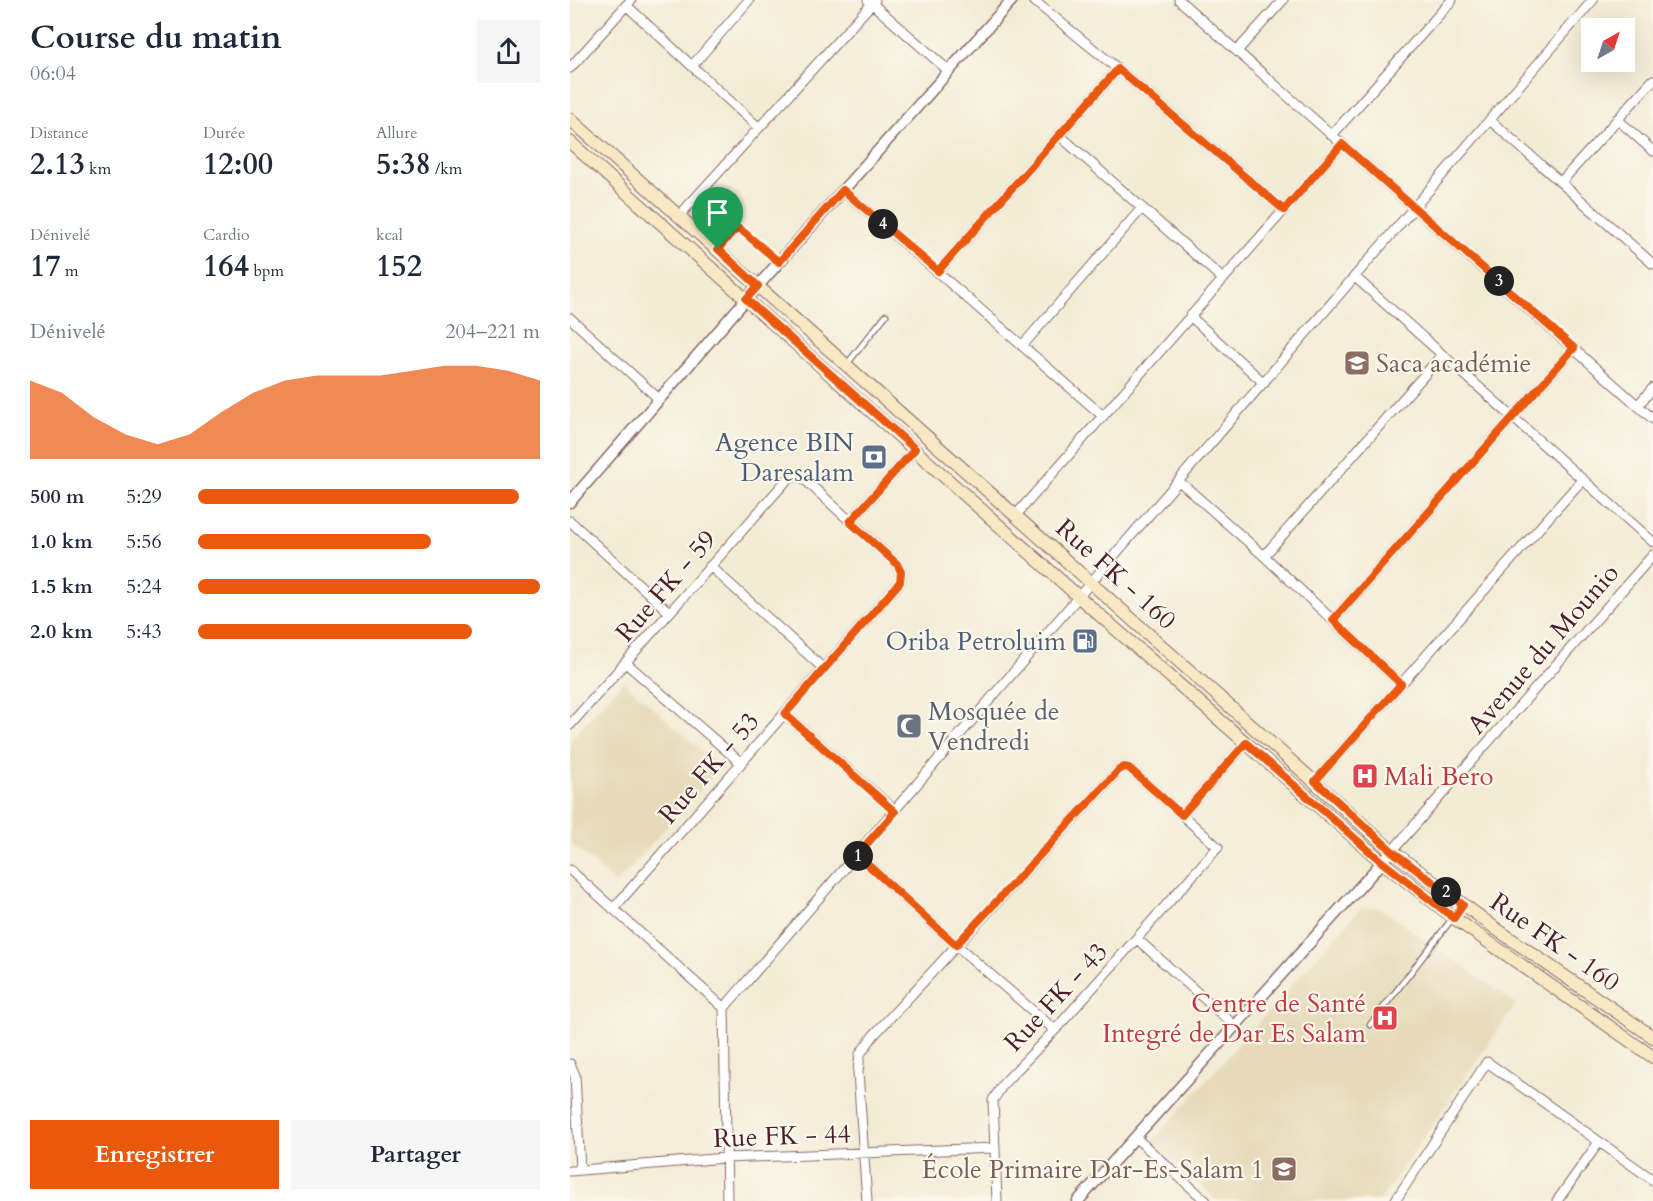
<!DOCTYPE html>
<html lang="fr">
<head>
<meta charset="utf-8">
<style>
  body { margin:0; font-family:Cardo,serif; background:#f6f6f7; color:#1f2937; height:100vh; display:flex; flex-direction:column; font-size:22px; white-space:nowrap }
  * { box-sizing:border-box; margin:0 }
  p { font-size:20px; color:#747a83 }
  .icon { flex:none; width:33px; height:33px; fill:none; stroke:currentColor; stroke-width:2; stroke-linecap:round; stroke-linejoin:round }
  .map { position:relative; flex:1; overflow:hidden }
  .side { display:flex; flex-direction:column; background:#fff; width:570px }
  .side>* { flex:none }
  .needle { width:39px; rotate:39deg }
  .tools { position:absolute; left:1011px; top:18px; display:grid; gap:12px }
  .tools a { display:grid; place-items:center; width:54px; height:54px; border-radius:0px; background:#fff; box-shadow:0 6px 24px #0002; font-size:30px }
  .pin { position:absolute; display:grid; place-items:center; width:51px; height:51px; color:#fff; margin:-62px -26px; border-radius:50% 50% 50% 0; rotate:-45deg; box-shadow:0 0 6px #0007 }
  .pin .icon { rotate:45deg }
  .km { position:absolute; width:30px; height:30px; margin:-15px; border-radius:50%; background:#222; color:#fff; font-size:16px; line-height:30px; text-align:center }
  .round { display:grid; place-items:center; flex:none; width:63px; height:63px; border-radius:0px; background:#f6f6f7 }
  .head { display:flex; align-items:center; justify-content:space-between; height:102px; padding:0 30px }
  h1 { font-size:33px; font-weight:600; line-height:45px }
  .metrics { display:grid; grid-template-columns:repeat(3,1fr); gap:9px; height:102px; padding:6px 30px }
  .metrics div { display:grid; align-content:center }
  .metrics b { font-size:30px; font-weight:600 }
  .metrics small { font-size:16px; font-weight:400 }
  .metrics p { font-size:16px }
  .chart { height:168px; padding:12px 30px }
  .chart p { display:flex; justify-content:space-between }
  .chart svg { width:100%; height:108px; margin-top:6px; fill:#ea580c; opacity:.7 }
  .button { display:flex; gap:12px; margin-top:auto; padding:12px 30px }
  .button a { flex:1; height:69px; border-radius:0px; background:#ea580c; color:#fff; font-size:24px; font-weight:600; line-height:69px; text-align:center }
  .button a+a { background:#f6f6f7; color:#1f2937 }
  ul { padding:0 30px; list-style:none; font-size:20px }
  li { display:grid; grid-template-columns:96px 72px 1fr; align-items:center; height:45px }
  li i { height:15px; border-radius:8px; background:#ea580c }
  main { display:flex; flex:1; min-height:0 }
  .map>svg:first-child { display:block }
  .built { fill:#e7daba }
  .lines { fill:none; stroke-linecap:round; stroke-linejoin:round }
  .service-casing { stroke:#856766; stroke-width:7 }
  .minor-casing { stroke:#856766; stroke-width:11 }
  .tertiary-casing { stroke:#856766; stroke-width:13 }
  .secondary-casing { stroke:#856766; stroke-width:14 }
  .service { stroke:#fff; stroke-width:4.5 }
  .minor { stroke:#fff; stroke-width:9 }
  .tertiary { stroke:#fff; stroke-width:10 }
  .secondary { stroke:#f8e8c3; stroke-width:12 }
  .route-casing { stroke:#fff; stroke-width:12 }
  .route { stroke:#ea580c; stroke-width:8 }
  .labels { text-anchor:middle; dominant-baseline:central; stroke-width:4.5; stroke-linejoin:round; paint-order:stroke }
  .education-label { font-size:26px; fill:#785e54; stroke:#fbf7ec; text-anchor:start }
  .service-label { font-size:26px; fill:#4e5e75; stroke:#fbf7ec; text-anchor:end }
  .street-label { font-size:26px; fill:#4a1f2b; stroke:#fbf7ec }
  .worship-label { font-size:26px; fill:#5b616d; stroke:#fbf7ec; text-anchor:start }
  .health-label { font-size:26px; fill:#be3a42; stroke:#fbf7ec; text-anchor:start }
</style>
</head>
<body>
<main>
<section class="side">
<div class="head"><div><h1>Course du matin</h1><p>06:04</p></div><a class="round"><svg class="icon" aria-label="share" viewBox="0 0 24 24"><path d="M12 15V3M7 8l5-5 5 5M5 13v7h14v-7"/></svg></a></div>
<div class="metrics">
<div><p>Distance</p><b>2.13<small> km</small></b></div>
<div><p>Durée</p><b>12:00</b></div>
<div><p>Allure</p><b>5:38<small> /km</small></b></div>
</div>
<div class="metrics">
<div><p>Dénivelé</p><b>17<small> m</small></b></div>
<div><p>Cardio</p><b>164<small> bpm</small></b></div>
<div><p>kcal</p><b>152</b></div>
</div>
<div class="chart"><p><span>Dénivelé</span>204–221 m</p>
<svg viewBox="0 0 160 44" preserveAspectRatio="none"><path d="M0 44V12L10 17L20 27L30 34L40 38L50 34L60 25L70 17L80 12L90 10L100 10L110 10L120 8L130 6L140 6L150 8L160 12V44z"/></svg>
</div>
<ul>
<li><b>500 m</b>5:29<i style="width:94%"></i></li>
<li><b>1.0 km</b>5:56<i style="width:68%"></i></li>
<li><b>1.5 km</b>5:24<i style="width:100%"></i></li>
<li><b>2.0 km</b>5:43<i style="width:80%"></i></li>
</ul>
<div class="button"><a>Enregistrer</a><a>Partager</a></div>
</section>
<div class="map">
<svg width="1083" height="1201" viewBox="0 0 1083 1201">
  <rect width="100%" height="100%" fill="#fbf7ec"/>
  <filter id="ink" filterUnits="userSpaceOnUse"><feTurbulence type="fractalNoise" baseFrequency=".0167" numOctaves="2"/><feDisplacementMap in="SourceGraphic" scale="12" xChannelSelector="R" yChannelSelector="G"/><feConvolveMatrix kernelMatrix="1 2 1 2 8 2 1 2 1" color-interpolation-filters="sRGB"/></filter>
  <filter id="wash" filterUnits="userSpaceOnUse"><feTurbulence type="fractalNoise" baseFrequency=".008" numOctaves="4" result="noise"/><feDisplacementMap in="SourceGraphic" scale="24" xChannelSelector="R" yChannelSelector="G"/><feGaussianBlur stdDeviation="1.35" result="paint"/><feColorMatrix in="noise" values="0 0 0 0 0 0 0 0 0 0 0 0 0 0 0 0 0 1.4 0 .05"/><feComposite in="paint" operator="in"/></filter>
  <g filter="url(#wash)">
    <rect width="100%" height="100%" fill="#f3ecd5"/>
    <!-- built -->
    <path class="built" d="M53 681 150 767 46 884 0 842V740Z
      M808 907 946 1004 810 1201H648L582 1141 791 908Z"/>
  </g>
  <g filter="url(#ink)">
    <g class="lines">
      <defs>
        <path id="service" d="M148 249 162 232 170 229 208 261
          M277 364 316 315
          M800 1025 892 906"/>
        <path id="minor" d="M298 0 379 71
          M463 0 548 69 714 210
          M609 0 1083 419
          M56 5 189 128
          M667 51 713 0
          M122 66 179 0
          M0 68 61 0
          M1047 119 1083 151
          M920 120 1083 264
          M489 135 653 279
          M762 135 882 0
          M991 182 1083 80
          M273 190 533 416
          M109 216 305 0
          M368 271 548 69
          M785 277 1083 542
          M620 316 694 383
          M0 318 89 399
          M452 346 572 208
          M1068 405 1083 388
          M609 481 694 556 831 684
          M446 515 772 144
          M0 521 99 612
          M280 522 345 449
          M694 556 872 355
          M140 566 254 669
          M763 620 1004 348
          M56 663 171 763
          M215 714 325 811
          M0 725 216 481 224 476 233 478 327 564 331 572 330 582 43 909
          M745 781 1012 480
          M612 815 676 743
          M822 851 1083 555
          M287 855 386 945 485 1030
          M0 870 154 1008
          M567 939 664 1025
          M0 1064 5 1075 10 1170
          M566 1138 636 1201
          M0 1171 155 1158 425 1148
          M157 1201 154 1008 1023 0
          M297 1201 288 1072 290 1054 303 1036 549 770 554 767 559 768 648 847 485 1030 434 1083 423 1100 427 1201
          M825 1201 917 1062 1083 1180
          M987 1201 1029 1142"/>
        <path id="tertiary" d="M0 502 171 305 442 0
          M508 1201 822 851"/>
        <path id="secondary" d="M0 119 822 851 925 928 1083 1037
          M0 142 509 597 812 862 884 918 1083 1057"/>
      </defs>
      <!-- service casing -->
      <use href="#service" class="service-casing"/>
      <!-- minor casing -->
      <use href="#minor" class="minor-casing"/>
      <!-- tertiary casing -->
      <use href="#tertiary" class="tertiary-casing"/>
      <!-- secondary casing -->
      <use href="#secondary" class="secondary-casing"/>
      <!-- service -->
      <use href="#service" class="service"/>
      <!-- minor -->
      <use href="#minor" class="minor"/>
      <!-- tertiary -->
      <use href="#tertiary" class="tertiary"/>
      <!-- secondary -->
      <use href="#secondary" class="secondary"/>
    </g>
  </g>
  <g class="lines" filter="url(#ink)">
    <defs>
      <path id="route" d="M548 69 714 210 772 144 1004 348 763 620 831 684 745 781 822 851 893 905 884 918 812 862 676 743 612 815 559 768 554 767 549 770 386 945 287 855 325 812 215 714 330 582 331 572 327 564 280 522 345 449 176 299 188 286 148 249 162 232 170 229 209 262 273 190 368 271Z"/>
    </defs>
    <!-- route casing -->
    <use href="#route" class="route-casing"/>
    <!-- route -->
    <use href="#route" class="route"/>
  </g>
  <!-- icons -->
  <defs>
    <symbol id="school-square" viewBox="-11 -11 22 22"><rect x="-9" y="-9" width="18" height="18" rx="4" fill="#8d6e63" stroke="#fbf7ec"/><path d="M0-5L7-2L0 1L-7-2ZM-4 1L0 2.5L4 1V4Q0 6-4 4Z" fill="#fff"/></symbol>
    <symbol id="bank-square" viewBox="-11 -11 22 22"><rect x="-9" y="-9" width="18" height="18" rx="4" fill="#5c6f8a" stroke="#fbf7ec"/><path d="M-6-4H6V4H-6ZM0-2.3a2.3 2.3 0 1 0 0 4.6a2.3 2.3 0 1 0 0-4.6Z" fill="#fff"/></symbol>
    <symbol id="fuel-square" viewBox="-11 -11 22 22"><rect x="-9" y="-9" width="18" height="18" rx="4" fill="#5c6f8a" stroke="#fbf7ec"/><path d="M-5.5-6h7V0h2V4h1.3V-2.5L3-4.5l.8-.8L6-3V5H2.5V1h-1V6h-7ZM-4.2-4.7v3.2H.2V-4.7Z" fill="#fff"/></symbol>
    <symbol id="mosque-square" viewBox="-11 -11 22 22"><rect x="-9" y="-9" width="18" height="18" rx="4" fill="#6b7280" stroke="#fbf7ec"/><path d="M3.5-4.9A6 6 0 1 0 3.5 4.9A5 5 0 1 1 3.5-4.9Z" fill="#fff"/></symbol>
    <symbol id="hospital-square" viewBox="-11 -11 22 22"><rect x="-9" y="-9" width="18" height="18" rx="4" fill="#e0444e" stroke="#fbf7ec"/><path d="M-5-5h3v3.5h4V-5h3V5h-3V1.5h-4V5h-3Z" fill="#fff"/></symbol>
  </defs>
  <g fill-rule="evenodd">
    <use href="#school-square" x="772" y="348" width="30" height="30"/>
    <use href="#bank-square" x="289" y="442" width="30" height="30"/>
    <use href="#fuel-square" x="500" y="626" width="30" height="30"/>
    <use href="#mosque-square" x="324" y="711" width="30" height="30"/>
    <use href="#hospital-square" x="780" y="761" width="30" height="30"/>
    <use href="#hospital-square" x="800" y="1003" width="30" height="30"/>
    <use href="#school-square" x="699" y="1154" width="30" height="30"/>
  </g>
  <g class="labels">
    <!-- education labels -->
    <g class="education-label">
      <text x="806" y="363">Saca académie</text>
      <text x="694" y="1169" text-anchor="end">École Primaire Dar-Es-Salam 1</text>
    </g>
    <!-- service labels -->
    <g class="service-label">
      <text x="284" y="442">Agence BIN<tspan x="284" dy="30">Daresalam</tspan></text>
      <text x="496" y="641">Oriba Petroluim</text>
    </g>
    <!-- street labels -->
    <g class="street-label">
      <text transform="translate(546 574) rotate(42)">Rue FK - 160</text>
      <text transform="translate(96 586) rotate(-49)">Rue FK - 59</text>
      <text transform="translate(973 649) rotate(-49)">Avenue du Mounio</text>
      <text transform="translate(139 768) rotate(-49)">Rue FK - 53</text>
      <text transform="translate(985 942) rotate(35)">Rue FK - 160</text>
      <text transform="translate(486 997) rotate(-47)">Rue FK - 43</text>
      <text transform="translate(212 1136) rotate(-2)">Rue FK - 44</text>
    </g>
    <!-- worship labels -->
    <g class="worship-label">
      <text x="358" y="711">Mosquée de<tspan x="358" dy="30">Vendredi</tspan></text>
    </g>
    <!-- health labels -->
    <g class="health-label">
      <text x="814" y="776">Mali Bero</text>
      <text x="796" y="1003" text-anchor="end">Centre de Santé<tspan x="796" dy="30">Integré de Dar Es Salam</tspan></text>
    </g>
  </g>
</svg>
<div class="tools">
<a><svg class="needle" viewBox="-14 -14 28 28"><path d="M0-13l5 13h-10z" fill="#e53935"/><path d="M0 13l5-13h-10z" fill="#747a83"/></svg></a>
</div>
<div class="pin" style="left:148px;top:249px;background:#1e9e55"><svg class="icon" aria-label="arrive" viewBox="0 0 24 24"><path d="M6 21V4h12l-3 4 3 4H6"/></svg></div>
<b class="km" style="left:288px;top:856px">1</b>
<b class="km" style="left:876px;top:892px">2</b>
<b class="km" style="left:929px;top:281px">3</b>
<b class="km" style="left:313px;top:224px">4</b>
</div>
</main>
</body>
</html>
